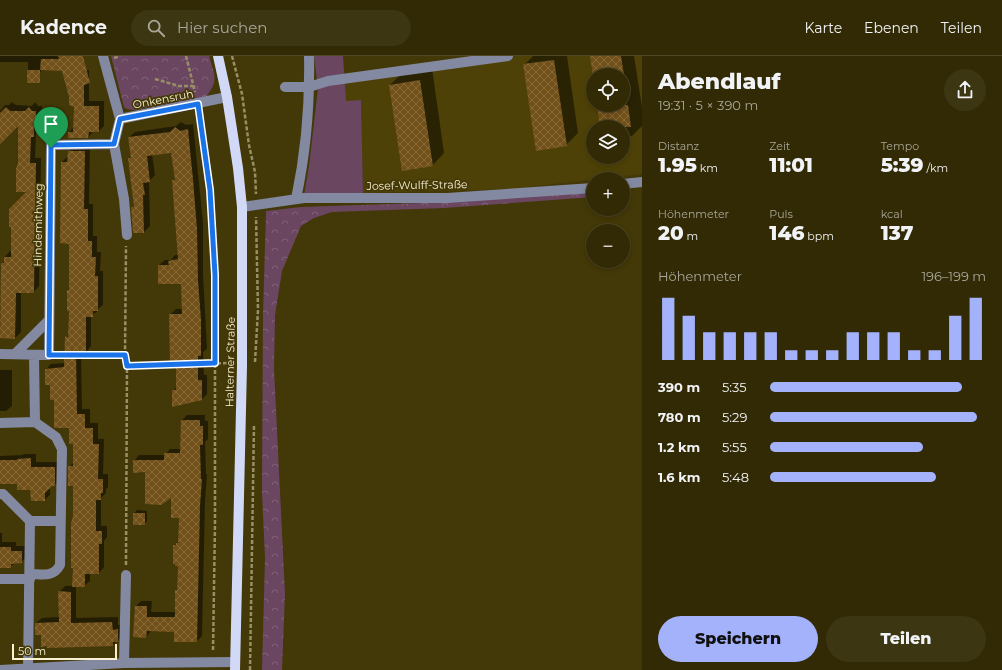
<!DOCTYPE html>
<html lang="de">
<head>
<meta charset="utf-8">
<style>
  body { margin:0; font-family:Montserrat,sans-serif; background:#3d3613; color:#f1f3f6; height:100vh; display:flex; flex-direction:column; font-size:15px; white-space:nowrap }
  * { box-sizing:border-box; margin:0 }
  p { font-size:13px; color:#a8a79a }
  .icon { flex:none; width:22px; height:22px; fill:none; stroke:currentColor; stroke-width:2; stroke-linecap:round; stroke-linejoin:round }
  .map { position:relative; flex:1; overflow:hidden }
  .panel { display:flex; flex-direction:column; background:#322a05; width:360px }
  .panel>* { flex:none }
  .controls { position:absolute; left:586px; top:12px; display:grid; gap:8px }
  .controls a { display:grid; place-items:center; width:44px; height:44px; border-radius:50%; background:#322a05; box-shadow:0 2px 6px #0003,0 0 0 1px #4d4627; font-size:20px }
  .scale { position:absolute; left:12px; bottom:10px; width:105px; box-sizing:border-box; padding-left:4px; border:2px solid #f9f1d2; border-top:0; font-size:11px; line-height:14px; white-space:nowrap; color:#f9f1d2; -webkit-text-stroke:3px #433807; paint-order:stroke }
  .pin { position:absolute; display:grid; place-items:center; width:34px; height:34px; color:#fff; margin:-41px -17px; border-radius:50% 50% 50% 0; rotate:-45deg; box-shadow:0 0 4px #0007 }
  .pin .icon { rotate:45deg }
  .round { display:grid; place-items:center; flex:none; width:42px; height:42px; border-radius:21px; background:#3d3613 }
  .head { display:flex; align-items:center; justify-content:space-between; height:68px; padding:0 16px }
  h1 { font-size:22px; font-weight:800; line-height:30px }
  .stats { display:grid; grid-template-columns:repeat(3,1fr); gap:6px; height:68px; padding:4px 16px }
  .stats div { display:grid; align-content:center }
  .stats b { font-size:20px; font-weight:800 }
  .stats small { font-size:11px; font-weight:400 }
  .stats p { font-size:11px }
  .chart { height:112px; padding:8px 16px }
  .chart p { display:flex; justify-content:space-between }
  .chart svg { width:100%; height:72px; margin-top:4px; stroke:#a4b2fc; stroke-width:6 }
  .button { display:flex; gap:8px; margin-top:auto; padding:8px 16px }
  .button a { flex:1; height:46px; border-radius:24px; background:#a4b2fc; color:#111; font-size:16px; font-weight:800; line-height:46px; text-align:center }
  .button a+a { background:#3d3613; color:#f1f3f6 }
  ul { padding:0 16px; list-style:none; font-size:13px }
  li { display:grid; grid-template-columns:64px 48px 1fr; align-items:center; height:30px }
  li i { height:10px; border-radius:5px; background:#a4b2fc }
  header { display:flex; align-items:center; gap:24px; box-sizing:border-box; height:56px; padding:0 20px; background:#322a05; border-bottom:1px solid #4d4627 }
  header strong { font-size:19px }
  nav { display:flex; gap:22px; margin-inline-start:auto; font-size:14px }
  .search { width:280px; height:36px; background:#3d3613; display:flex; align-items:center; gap:10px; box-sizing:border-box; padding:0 14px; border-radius:22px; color:#a8a79a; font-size:15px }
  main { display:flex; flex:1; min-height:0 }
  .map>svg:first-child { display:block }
  .built { fill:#4e4107; fill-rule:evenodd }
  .grass { fill:#6a4661 }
  .forest { fill:url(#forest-crowns) }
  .shadow { fill:#0007 }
  .building { fill:url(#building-cross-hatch) }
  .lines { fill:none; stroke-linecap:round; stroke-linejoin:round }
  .path { stroke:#998f67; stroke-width:2.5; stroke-dasharray:4 2; stroke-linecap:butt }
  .minor { stroke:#8389a1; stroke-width:10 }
  .major { stroke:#d2d9f7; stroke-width:10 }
  .route-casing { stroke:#fff; stroke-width:8 }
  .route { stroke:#1a73e8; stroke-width:5 }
  .labels { text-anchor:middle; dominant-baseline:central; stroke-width:3.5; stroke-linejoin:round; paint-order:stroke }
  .street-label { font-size:11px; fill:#f9f1d2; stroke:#433807 }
</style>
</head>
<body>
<header>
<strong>Kadence</strong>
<div class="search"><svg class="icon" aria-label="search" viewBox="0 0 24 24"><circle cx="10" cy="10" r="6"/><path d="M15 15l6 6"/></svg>Hier suchen</div>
<nav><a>Karte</a><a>Ebenen</a><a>Teilen</a></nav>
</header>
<main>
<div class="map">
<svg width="642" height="614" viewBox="0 0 642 614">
  <defs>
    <pattern id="forest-crowns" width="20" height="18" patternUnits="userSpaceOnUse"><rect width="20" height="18" fill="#6a4661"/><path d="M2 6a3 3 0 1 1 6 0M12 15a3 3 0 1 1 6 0" fill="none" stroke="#806177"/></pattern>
    <pattern id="building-cross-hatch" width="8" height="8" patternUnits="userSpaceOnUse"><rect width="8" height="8" fill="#715019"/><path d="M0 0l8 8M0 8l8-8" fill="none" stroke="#866a3a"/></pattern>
  </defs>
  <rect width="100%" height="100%" fill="#433807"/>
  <!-- built -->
  <path class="built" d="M470 0H642V118L509 133 363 137 361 44 346 45 344 19ZM593 19H623V49H593ZM593 71H623V101H593Z"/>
  <!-- grass -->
  <path class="grass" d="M314 0H343L346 45 361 44 363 137 304 139 309 110 318 32Z"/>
  <!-- forest -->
  <path class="forest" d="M111 0H209C215 21 219 24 205 42L134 54 127 53 124 51Z
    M593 134V141L444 152 332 156 314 162 301 170 282 215 275 259 274 313 285 538 282 614H262L265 502 262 436 263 260 266 155 301 151 450 146Z"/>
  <!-- shadow -->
  <path class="shadow" d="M0 0H77L43 13 40 16 28 21V6H0Z
    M533 0H567L578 77 566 89 524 9Z
    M591 0H634L642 51V70L632 80 623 81V71H601L598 49H623V19H594Z
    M432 12 444 97 432 110 390 29 402 17Z
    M89 14V45H104V70L99 75 93 76 88 81 69 76 74 71 75 50 71 19Z
    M12 46 16 49 32 50 35 46 38 50H42V64L39 66V75L36 78 35 102H41L39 230 34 236H21V276L15 282 0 281 2 208 5 205V201L10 195H12L28 135 19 108V68L0 86V55L5 49H9Z
    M181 66 186 69 193 68 203 167V218L207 293 203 296 204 319H207V338L201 344 173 335 177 331V306L170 259 176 253H183L182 227 159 209 165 204H171L175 199H179L173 125 175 123 172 96 152 98 155 119 149 125 150 170 144 176 132 152 135 149 129 103 132 100 129 81 135 76 176 70Z
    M74 90H90L89 148H93V180H97V196H101L100 215H103V249L98 253V255L91 260V290L86 296H81L82 353H90V367H98V383H104L103 418H108V431L106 433V437L101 442V470H107V481L104 485V511L99 517H90V525L84 530H76V562L118 561V569L123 568V579L113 589 42 578 36 567 42 562 59 561V536L65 530H73L74 429 69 411 74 406V387L70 371 55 343 46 313 51 308 65 307 66 281 69 278 70 254 68 234 70 232V187L62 106 67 101 69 96Z
    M0 314H12V350L6 355H0Z
    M187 359H205V365H208V383L205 386 206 418H207L205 445 202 580 197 585 175 575H151L146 581 136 550 141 545H152L151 556H176V534L178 532 179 509 174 490 179 484 180 461 172 440 134 405 139 399H165L170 393H181L182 364Z
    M24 398H36V406H60V424L54 429 50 431V439L44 444 31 433 18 427H0V400L22 399Z
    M137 454 147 455V465L144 468 134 457Z
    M0 477H2V486H16V490H26V501L21 506 15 507 10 511H0Z"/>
  <!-- building -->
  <path class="building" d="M58 0H83L90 27 84 29V50H99V76H89L88 82H68V76H73L74 51 69 49V41L62 15 40 14 41 3H59Z
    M590 0H621L624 19H593Z
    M554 4 567 90 536 95 523 8Z
    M27 14H40V27H27Z
    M420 24 433 110 402 115 389 29Z
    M597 49H628L631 71H600Z
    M6 51 10 55H25L29 51 32 55H36V71H34V81H31L30 107H36L34 237H16L15 283 0 282 1 207H4V201H11V171H9V153L26 136H16V113L18 107V70L0 88V57Z
    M175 71 180 75 188 73 193 123 197 173 198 224 201 264V300H198V324H202V344L172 351V334H176V307H170L169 258H182L181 228H158V209H169L168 205 178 203 172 124H175L171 97 147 100 150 126 143 127 145 139H143L144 177H133L131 151H134L128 102H131L128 81 170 76Z
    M68 95H85L84 153H88V185H92V201H96L95 220H98V255H93V261H86V297H76L77 358H85V372H93V388H99L98 423H103V437H101V444H96V475H102V488H99V518H85V531H72L73 512H71V466L72 465 73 459V430H68V410H73V388H69V372H54V344H50V329H45V313L64 311 65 280 68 281 69 255H67V234H69V188L60 187 61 106H67Z
    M181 364H200V370H203V389H200L201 423H202L200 450 197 586H174V576L147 575 146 582 133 581 135 550H147V561H175V534H177L178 510H175V508H173V489H176V487H178L179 462H171V442L161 449 145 448V416L133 417V404H164V397H180Z
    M31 402V411H55V430H52L45 437V445H31L30 434H17V428H0V404H17V403Z
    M133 457H145V469H133Z
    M0 491H11V495H22V507L11 508V512H0Z
    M58 535 71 536V567L112 566 113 574 118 573V586H113V590L47 592V590L41 591V579H35V567L59 566Z"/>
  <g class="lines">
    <!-- path -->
    <path class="path" d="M186 0 195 36
      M232 0 242 38 249 89 255 116 256 138
      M114 2 120 0
      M155 23 179 30H193
      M199 57 210 134 215 219V467L213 595
      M59 299H125
      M255 306 258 254 256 161
      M127 310 231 307
      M126 509 127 310 125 299 126 190
      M250 614 254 369"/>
    <!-- minor -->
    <path class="minor" d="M103 0 120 63 227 41
      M285 31H309L328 25 508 0
      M120 63 114 88 124 143 127 179
      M623 128 642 126
      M296 143C306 96 310 48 309 0
      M242 151 304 142H447L593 132
      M0 298 49 299 51 89 114 88
      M15 298 49 264
      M0 367 35 366
      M0 438H3L30 465 28 613
      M30 465H60
      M30 518C42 518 53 522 60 509L62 393 56 381 35 366 34 299
      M0 523H30
      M124 607 126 519
      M0 614 124 607 235 606"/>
    <!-- major -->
    <path class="major" d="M218 0 227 41 238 112 242 151V310L235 614"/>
  </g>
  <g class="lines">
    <defs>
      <path id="route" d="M198 48 210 134 215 219V307L127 310 125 299H49L51 89 114 88 120 63Z"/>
    </defs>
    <!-- route casing -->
    <use href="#route" class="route-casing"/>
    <!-- route -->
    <use href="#route" class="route"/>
  </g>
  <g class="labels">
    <!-- street labels -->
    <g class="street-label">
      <text transform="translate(163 43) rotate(-11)">Onkensruh</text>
      <text transform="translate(417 129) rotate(-1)">Josef-Wulff-Straße</text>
      <text transform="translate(38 169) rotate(-89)">Hindemithweg</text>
      <text transform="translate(230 306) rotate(-89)">Halterner Straße</text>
    </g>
  </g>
</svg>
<div class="controls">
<a><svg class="icon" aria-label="locate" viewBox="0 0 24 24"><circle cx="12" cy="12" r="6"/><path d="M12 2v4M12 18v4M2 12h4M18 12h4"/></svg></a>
<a><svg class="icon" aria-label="layers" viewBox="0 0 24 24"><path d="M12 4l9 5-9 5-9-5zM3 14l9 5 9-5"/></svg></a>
<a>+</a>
<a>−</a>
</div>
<div class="scale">50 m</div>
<div class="pin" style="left:51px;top:92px;background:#1e9e55"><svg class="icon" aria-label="arrive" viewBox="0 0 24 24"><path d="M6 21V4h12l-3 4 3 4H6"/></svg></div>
</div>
<section class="panel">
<div class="head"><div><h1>Abendlauf</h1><p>19:31 · 5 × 390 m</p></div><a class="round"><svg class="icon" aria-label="share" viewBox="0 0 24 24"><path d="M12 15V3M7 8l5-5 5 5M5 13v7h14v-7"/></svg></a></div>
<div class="stats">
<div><p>Distanz</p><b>1.95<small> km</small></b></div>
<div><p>Zeit</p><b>11:01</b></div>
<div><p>Tempo</p><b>5:39<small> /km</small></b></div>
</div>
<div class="stats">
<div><p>Höhenmeter</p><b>20<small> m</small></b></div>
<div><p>Puls</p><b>146<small> bpm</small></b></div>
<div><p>kcal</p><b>137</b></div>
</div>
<div class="chart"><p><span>Höhenmeter</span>196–199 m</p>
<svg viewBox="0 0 160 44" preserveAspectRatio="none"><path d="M5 44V6M15 44V17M25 44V27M35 44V27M45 44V27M55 44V27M65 44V38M75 44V38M85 44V38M95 44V27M105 44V27M115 44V27M125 44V38M135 44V38M145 44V17M155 44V6"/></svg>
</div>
<ul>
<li><b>390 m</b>5:35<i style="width:89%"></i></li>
<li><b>780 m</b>5:29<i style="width:96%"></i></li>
<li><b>1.2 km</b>5:55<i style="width:71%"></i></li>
<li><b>1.6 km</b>5:48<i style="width:77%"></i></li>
</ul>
<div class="button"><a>Speichern</a><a>Teilen</a></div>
</section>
</main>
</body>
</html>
